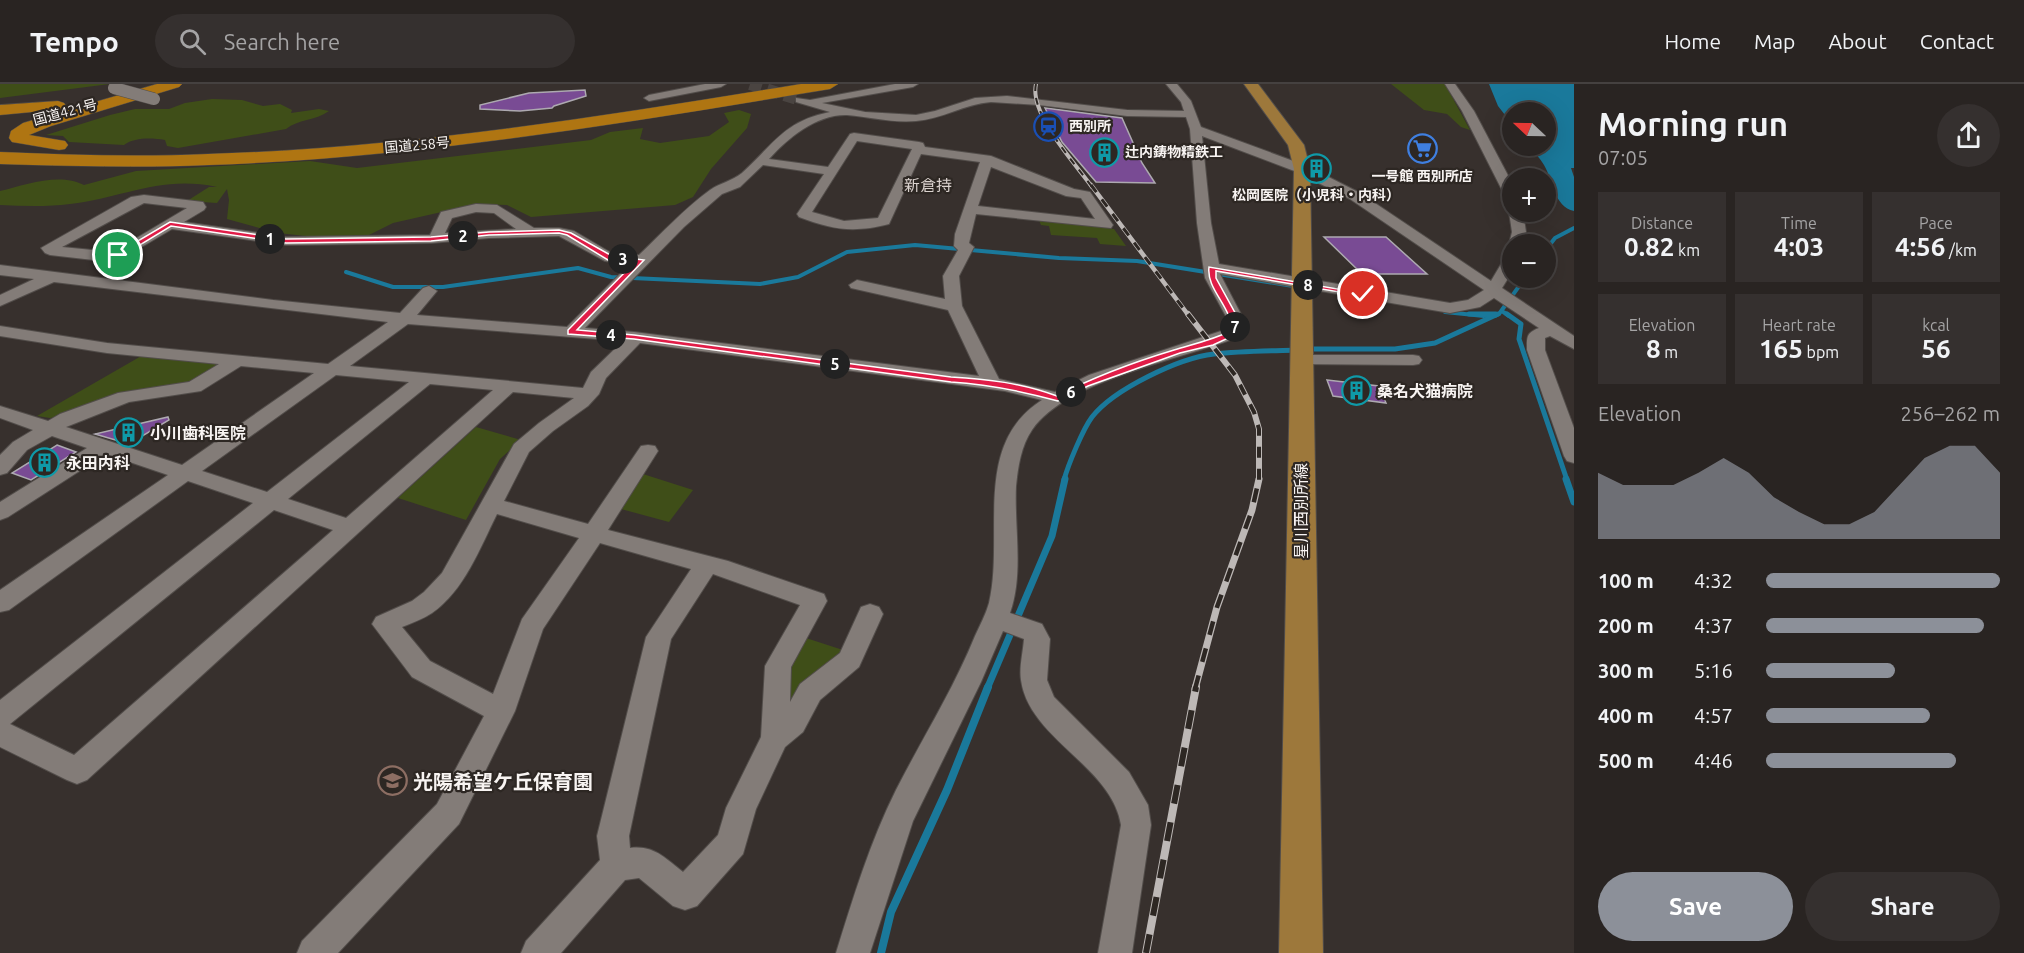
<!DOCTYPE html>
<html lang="en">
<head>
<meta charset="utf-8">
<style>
  body { margin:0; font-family:Ubuntu,"Noto Sans JP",sans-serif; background:#35302f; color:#f1f3f6; height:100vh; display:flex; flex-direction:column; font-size:22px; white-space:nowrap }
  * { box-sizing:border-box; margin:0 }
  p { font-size:20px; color:#a5a4a5 }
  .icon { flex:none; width:33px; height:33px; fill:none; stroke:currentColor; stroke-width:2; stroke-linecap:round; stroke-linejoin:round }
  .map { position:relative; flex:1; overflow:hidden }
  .side { display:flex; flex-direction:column; background:#292422; width:450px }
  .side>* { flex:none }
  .needle { width:39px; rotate:292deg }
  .buttons { position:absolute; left:1502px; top:18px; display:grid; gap:12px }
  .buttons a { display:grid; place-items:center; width:54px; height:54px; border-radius:50%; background:#292422; box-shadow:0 6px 24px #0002,0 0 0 2px #454140; font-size:30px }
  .pin { position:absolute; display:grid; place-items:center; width:51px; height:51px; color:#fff; margin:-26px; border:3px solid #fff; border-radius:50%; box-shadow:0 2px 6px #0007 }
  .km { position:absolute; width:30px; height:30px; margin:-15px; border-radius:50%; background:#222; color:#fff; font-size:16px; line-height:30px; text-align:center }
  .round { display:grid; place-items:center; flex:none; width:63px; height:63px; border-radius:32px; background:#35302f }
  .head { display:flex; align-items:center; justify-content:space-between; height:102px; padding:0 24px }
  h1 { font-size:33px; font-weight:700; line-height:45px }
  .metrics { display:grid; grid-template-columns:repeat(3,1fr); gap:9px; height:102px; padding:6px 24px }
  .metrics div { display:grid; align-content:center; border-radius:0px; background:#35302f; text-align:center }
  .metrics b { font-size:26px; font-weight:700 }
  .metrics small { font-size:16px; font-weight:400 }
  .metrics p { font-size:16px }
  .chart { height:168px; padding:12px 24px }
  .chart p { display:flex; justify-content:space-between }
  .chart svg { width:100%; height:108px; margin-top:6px; fill:#8c9099; opacity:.7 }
  .primary-button { display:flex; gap:12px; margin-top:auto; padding:12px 24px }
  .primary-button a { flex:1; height:69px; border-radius:36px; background:#8c9099; color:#fff; font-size:24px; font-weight:700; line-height:69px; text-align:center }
  .primary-button a+a { background:#35302f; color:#f1f3f6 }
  ul { padding:0 24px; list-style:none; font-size:20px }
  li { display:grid; grid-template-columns:96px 72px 1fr; align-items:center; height:45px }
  li i { height:15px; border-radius:8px; background:#8c9099 }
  header { display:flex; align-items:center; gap:36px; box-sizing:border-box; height:84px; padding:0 30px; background:#292422; border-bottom:2px solid #454140 }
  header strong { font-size:28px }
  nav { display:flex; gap:33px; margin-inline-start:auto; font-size:21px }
  .search { width:420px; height:54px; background:#35302f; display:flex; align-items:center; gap:15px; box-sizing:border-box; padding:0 21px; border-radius:33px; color:#a5a4a5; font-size:22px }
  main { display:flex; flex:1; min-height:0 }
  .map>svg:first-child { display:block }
  .green { fill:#3f4e18 }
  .water { fill:#1a799b }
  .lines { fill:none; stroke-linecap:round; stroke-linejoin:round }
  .stream-far3 { stroke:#1a799b; stroke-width:4 }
  .stream-far2 { stroke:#1a799b; stroke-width:5 }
  .stream-far1 { stroke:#1a799b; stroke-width:7 }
  .stream { stroke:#1a799b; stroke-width:8 }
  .building { fill:#794b94; stroke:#ada9b0; stroke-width:1.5 }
  .minor-tunnel { stroke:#4a4441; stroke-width:12; stroke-dasharray:12 6; stroke-linecap:butt }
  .minor-casing { stroke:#524d4a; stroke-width:2 }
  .major-casing { stroke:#524d4a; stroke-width:2 }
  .highway-casing { stroke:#524d4a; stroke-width:1 }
  .minor { fill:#837c78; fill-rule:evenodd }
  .major { fill:#9d783b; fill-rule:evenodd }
  .highway { fill:#af7512; fill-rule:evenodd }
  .rail-far4-casing { stroke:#bdb8b6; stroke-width:4 }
  .rail-far3-casing { stroke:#bdb8b6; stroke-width:4.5 }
  .rail-far2-casing { stroke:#bdb8b6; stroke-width:6 }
  .rail-far1-casing { stroke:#bdb8b6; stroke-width:7 }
  .rail-casing { stroke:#bdb8b6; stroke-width:8 }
  .rail-far4 { stroke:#2d2723; stroke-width:2; stroke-dasharray:7; stroke-linecap:butt }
  .rail-far3 { stroke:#2d2723; stroke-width:3; stroke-dasharray:9; stroke-linecap:butt }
  .rail-far2 { stroke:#2d2723; stroke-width:4; stroke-dasharray:11; stroke-linecap:butt }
  .rail-far1 { stroke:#2d2723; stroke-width:4.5; stroke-dasharray:14; stroke-linecap:butt }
  .rail { stroke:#2d2723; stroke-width:6; stroke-dasharray:19; stroke-linecap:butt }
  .minor-bridge-casing { stroke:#524d4a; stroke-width:13; stroke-linecap:butt }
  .minor-bridge { stroke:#837c78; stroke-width:12 }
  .route { fill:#e11d48; stroke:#fff; stroke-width:1.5 }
  .labels { text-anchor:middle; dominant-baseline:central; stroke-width:4.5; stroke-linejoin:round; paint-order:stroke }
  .far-street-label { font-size:14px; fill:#f8f4f2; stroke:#2d2723 }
  .far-poi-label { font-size:14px; font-weight:bold; fill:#f8f4f2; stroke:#2d2723; text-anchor:start }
  .far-quarter-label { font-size:16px; fill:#dbd3cf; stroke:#2d2723 }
  .poi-label { font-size:16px; font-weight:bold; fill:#f8f4f2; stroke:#2d2723; text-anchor:start }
  .street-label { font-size:16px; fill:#f8f4f2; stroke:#2d2723 }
  .near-poi-label { font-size:20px; font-weight:bold; fill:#f8f4f2; stroke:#2d2723; text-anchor:start }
</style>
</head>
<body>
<header>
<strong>Tempo</strong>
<div class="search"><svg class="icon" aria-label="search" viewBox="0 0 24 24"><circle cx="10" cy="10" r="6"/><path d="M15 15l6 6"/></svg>Search here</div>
<nav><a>Home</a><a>Map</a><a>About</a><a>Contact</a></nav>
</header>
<main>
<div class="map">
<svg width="1574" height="869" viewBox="0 0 1574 869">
  <rect width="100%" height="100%" fill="#37302d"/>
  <!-- green -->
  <path class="green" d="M0 0H110L0 14Z
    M1391 0H1445L1470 46 1461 43 1447 30 1424 26Z
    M212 15 242 16 263 22 280 20 292 26 291 29 319 25 329 27C315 37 298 35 286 45L178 64 167 62 165 56C152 54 135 53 124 61L69 58 63 52 46 51 110 31 135 25H169L185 19Z
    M739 26 751 30 747 44 711 85 693 113 675 121 531 133 507 121 477 120 393 139 367 152H306L278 149 227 135 229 116 227 105 217 119 187 117 209 103H217C160 91 124 114 70 120 47 123 23 122 0 121V107C25 101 59 88 84 101L136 87 310 77 357 84 591 56 610 48 643 44 640 55 660 59 709 52 729 38 724 29Z
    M1038 134 1114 145 1126 162 1100 160 1097 154 1051 151 1049 142 1041 141Z
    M143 271 218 278 219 284 190 299 131 307 62 332 50 334 37 332Z
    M476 343 521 356 500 375 466 436 398 414Z
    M643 390 693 406 669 438 621 425Z
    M806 554 846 567 787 629 788 585Z"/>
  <!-- water -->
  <path class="water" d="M1489 0H1574V84H1571L1574 93V127C1554 123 1553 96 1544 81 1540 74 1534 68 1529 62H1545V28H1512V40L1498 22Z"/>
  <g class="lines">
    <!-- stream-far3 -->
    <path class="stream-far3" d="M1545 167 1555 154 1574 144
      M346 188 393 203H443L578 184 611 193 760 200 798 193 847 168 915 161 1059 174 1137 177 1293 202
      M1502 227 1509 232
      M1445 228 1484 232
      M1486 232 1499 230
      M1495 232 1499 230 1525 194"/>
    <!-- stream-far2 -->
    <path class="stream-far2" d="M1469 230H1496
      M1507 230 1521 240 1519 255 1567 396
      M1307 265H1395L1435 259 1498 230
      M1064 396C1068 381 1083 345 1092 333 1114 305 1179 274 1214 270 1241 267 1270 267 1297 266"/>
    <!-- stream-far1 -->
    <path class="stream-far1" d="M1566 395 1574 418
      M987 605 1052 452 1065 395"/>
    <!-- stream -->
    <path class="stream" d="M881 869 891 828 947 706 988 603"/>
  </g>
  <!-- building -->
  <path class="building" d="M585 6 586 12 554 22 552 24 520 27 480 25V21L529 9Z
    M1045 24 1122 34 1142 79 1155 99 1096 98 1062 58Z
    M1324 153H1386L1427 190H1362Z
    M1327 296 1379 302 1386 319 1333 312Z
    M168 333 169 336 129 360 95 350Z
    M57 361 76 368 31 396 12 389Z"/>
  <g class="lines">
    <!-- minor-tunnel -->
    <path class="minor-tunnel" d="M750 0 800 16"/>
    <defs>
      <path id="minor" d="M705 0H726L721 3 649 17 644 14 649 11Z
        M895 0H918L913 3 822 19 865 28 916 31 935 27 975 14 1007 12 1127 26 1184 27 1181 18 1166 0H1177L1191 17 1201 43 1307 82 1360 109 1491 197 1507 170 1512 168V188L1502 204 1574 252V265L1550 252 1545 254V266L1574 344V379L1567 377 1564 372 1527 266C1527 253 1526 249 1539 244L1494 214 1480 223 1450 229 1220 190 1244 236 1241 252C1184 275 1067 295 1032 346 1021 362 1018 383 1016 402 1014 444 1024 489 1010 529L1042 540 1050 555 1047 596 1054 613 1129 688 1148 721 1151 741 1132 869H1098L1121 741C1112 682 1029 655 1021 596 1019 584 1023 568 1024 555L1003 547 981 598 913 737 870 869H836C853 814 870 758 896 706 922 655 953 606 975 552 980 541 986 530 989 519 1005 451 971 361 1042 316L1005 307 640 259 606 294 599 310 588 322 553 347 529 368 504 417 588 440 641 362 648 361 655 362 658 367 608 446 728 477 824 510 827 517 791 583 790 618 800 600 840 569 861 523 870 520 879 523 883 530 859 583 820 616 803 648 785 663 756 725 743 770 697 822 685 826 673 822 639 794 625 796 561 869H521L526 857 600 776 597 752 646 553 691 485 600 459 543 545 515 627 459 740 338 869H297L302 857 437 720 484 632 412 593 372 540 376 533 412 517 424 508 442 489 514 360 539 339 574 314 513 308 87 696 77 700 67 696 0 663V616L253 419 188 397 9 526 0 528V506L168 391 106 370 8 433 0 436V418L87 364 52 352 27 366 7 389 0 391V371L13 358 33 346 0 334V322L48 337 60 330 118 309 189 298 219 280 107 269 0 252V242L107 259 328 280 388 238 54 198 0 222V211L34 195 0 191V181L273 216 400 229 423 204 429 202 437 207 417 231 567 243 630 180 605 177 559 152 489 154 431 159 286 161 172 145 123 174 111 178 50 171 45 169 41 164 131 113 144 111 203 118 206 123 204 126 184 138 286 153 430 151 441 128 476 120 497 121 534 144H559L574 147 613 170 639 171C662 149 684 125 710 106 720 99 732 97 742 89 774 60 784 37 830 28L796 18V14L810 16ZM991 18 1039 21 1127 32 1186 33 1190 45 1197 139 1205 194 1228 236 1227 245 1089 291 1055 308 999 295 962 222 959 192 974 163 969 159 976 130 1111 144 1113 141 1090 108 1074 105 991 72 925 63 923 59 919 58 854 49 850 50 828 83 769 75C788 54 817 30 847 31 870 33 892 39 916 37 942 35 965 20 991 18ZM1202 52 1297 88 1350 115 1484 206 1468 216 1450 219 1219 180 1211 139ZM857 57 912 65 878 134 844 137 812 128ZM921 70 980 78 955 150 954 162 958 166 943 192 945 215 857 196 849 201 851 204 948 226 979 292 634 248 585 244 684 143 722 110 740 103 763 81 824 90 797 130 799 133C833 146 854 149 889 140ZM991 83 1066 112 1081 114 1095 135 978 122ZM144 119 187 124 113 168 62 163ZM476 128 494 129 516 145 445 149 452 134ZM408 240 623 257 591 288 583 304 350 282ZM241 282 314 289 182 381 66 343 129 318 201 307ZM336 291 409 298 267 408 202 387ZM430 300 493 306 346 434 288 415ZM274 426 333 446 74 671 10 640ZM497 430 579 454 522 535 493 610 430 577 402 543C412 539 423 535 432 529 464 507 480 464 497 430ZM713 490 800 521 765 582 761 653 726 724 718 751 683 788C665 774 654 761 630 764L629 752 671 555Z
        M1445 0H1455L1474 27 1512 99V116L1505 112 1462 27Z
        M1511 125 1512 128H1523L1526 148 1523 160H1512V163L1509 160 1512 148 1509 128Z
        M1303 271H1413L1419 272 1422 276 1419 280 1413 281 1297 280 1294 276 1297 272Z"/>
      <path id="major" d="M1244 0H1258L1304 61 1310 85 1323 869H1279L1294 85 1288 61Z"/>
      <path id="highway" d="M157 0H182L179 3 51 42 29 51 65 57 68 61 65 65 59 66 18 59 12 58 9 54 11 47 23 39Z
        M801 0H838L830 5C624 39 417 74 209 81 139 84 70 82 0 80V68C69 71 139 73 208 70 407 64 605 32 801 0Z
        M58 17 64 19 66 22 64 25 0 31V21Z"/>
    </defs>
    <!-- minor casing -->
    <use href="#minor" class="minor-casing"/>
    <!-- major casing -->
    <use href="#major" class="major-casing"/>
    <!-- highway casing -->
    <use href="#highway" class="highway-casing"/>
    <!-- minor -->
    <use href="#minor" class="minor"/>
    <!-- major -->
    <use href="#major" class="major"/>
    <!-- highway -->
    <use href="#highway" class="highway"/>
    <defs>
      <path id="rail-far4" d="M1036 0C1029 30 1075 79 1092 103"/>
      <path id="rail-far3" d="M1091 101 1189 232"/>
      <path id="rail-far2" d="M1188 230 1235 291 1254 328 1259 345V396"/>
      <path id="rail-far1" d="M1195 605 1217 523 1252 426 1259 395"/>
      <path id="rail" d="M1146 869 1196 603"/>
    </defs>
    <!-- rail-far4 casing -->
    <use href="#rail-far4" class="rail-far4-casing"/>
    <!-- rail-far3 casing -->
    <use href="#rail-far3" class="rail-far3-casing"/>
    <!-- rail-far2 casing -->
    <use href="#rail-far2" class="rail-far2-casing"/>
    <!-- rail-far1 casing -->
    <use href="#rail-far1" class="rail-far1-casing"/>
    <!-- rail casing -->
    <use href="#rail" class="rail-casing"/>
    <!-- rail-far4 -->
    <use href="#rail-far4" class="rail-far4"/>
    <!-- rail-far3 -->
    <use href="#rail-far3" class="rail-far3"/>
    <!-- rail-far2 -->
    <use href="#rail-far2" class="rail-far2"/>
    <!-- rail-far1 -->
    <use href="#rail-far1" class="rail-far1"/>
    <!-- rail -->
    <use href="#rail" class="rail"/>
    <defs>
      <path id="minor-bridge" d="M114 4 154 15"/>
    </defs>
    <!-- minor-bridge casing -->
    <use href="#minor-bridge" class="minor-bridge-casing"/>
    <!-- minor-bridge -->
    <use href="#minor-bridge" class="minor-bridge"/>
  </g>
  <!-- route -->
  <path class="route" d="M170 138 286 155 431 153 489 148 559 146 571 149 612 172 644 176 577 246 634 251 951 293C987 295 1022 299 1057 312 1094 293 1134 278 1174 266 1194 260 1212 256 1231 247 1233 223 1206 206 1209 183L1367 210 1363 212 1216 187V194L1239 236 1237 250 1213 261 1180 269 1088 302 1058 317C1021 307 988 300 951 298L634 255 568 250V246L636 177 608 176 567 151 559 149 489 151 431 157 286 159 171 142 120 173 114 171Z"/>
  <!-- icons -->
  <defs>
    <symbol id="station-ring" viewBox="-11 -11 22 22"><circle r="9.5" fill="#2d2723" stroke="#1a4fb4" stroke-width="1.5"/><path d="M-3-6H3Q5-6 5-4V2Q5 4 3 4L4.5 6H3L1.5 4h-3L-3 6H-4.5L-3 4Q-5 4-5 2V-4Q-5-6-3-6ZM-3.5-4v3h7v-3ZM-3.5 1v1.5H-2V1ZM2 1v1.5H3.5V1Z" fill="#1a4fb4"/></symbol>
    <symbol id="supermarket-ring" viewBox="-11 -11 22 22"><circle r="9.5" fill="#2d2723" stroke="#3f7fe0" stroke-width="1.5"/><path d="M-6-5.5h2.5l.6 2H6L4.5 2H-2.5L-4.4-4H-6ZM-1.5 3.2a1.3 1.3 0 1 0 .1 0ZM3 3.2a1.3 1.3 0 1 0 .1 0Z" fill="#3f7fe0"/></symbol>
    <symbol id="building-ring" viewBox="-11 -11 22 22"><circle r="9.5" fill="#2d2723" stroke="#0f9aa8" stroke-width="1.5"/><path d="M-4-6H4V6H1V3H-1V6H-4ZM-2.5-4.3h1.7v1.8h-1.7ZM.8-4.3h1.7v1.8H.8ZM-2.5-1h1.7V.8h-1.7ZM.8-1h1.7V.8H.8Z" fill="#0f9aa8"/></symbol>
    <symbol id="school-ring" viewBox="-11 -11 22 22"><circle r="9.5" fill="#2d2723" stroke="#8d6e63" stroke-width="1.5"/><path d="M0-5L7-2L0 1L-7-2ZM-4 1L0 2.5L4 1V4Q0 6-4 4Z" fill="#8d6e63"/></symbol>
  </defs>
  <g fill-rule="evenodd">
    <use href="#station-ring" x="1032" y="26" width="33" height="33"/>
    <use href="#supermarket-ring" x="1406" y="48" width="33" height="33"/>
    <use href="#building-ring" x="1088" y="52" width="33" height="33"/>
    <use href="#building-ring" x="1300" y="68" width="33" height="33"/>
    <use href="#building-ring" x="1340" y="290" width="33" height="33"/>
    <use href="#building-ring" x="112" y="332" width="33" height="33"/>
    <use href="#building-ring" x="28" y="362" width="33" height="33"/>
    <use href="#school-ring" x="376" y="680" width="33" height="33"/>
  </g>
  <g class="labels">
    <!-- far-street labels -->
    <g class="far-street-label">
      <text transform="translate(65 28) rotate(-15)">国道421号</text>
      <text transform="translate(417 61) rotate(-5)">国道258号</text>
    </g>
    <!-- far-poi labels -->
    <g class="far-poi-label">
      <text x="1069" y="42">西別所</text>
      <text x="1125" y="68">辻内鋳物精鉄工</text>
      <text x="1422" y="92" text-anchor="middle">一号館 西別所店</text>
      <text x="1316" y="111" text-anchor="middle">松岡医院（小児科・内科）</text>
    </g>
    <!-- far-quarter labels -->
    <g class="far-quarter-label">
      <text x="928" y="101">新倉持</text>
    </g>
    <!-- poi labels -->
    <g class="poi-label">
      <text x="1377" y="307">桑名犬猫病院</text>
      <text x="150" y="349">小川歯科医院</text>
      <text x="66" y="379">永田内科</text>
    </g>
    <!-- street labels -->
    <g class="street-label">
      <text transform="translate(1301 427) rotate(-90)">星川西別所線</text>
    </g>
    <!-- near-poi labels -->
    <g class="near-poi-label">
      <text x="413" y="697">光陽希望ケ丘保育園</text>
    </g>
  </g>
</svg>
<div class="buttons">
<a><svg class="needle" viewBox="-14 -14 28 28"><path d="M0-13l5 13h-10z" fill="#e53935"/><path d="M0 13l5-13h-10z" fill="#a5a4a5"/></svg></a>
<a>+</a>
<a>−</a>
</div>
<div class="pin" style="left:118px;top:171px;background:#1e9e55"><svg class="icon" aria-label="arrive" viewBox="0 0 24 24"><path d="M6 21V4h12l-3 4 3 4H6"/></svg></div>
<div class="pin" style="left:1363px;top:210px;background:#d93025"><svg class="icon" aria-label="check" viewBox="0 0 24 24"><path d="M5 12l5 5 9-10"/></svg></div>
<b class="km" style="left:270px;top:155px">1</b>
<b class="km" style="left:463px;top:152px">2</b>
<b class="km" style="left:623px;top:175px">3</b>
<b class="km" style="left:611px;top:251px">4</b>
<b class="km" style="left:835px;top:280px">5</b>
<b class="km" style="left:1071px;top:308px">6</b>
<b class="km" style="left:1235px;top:243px">7</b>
<b class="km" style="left:1308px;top:201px">8</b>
</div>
<section class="side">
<div class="head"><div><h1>Morning run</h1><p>07:05</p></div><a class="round"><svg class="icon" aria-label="share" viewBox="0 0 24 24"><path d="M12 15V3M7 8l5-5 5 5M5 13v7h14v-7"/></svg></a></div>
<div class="metrics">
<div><p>Distance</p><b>0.82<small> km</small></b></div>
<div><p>Time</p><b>4:03</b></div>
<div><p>Pace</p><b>4:56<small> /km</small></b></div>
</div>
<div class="metrics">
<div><p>Elevation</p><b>8<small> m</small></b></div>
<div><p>Heart rate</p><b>165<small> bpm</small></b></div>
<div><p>kcal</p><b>56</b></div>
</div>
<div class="chart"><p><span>Elevation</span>256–262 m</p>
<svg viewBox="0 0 160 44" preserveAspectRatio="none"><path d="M0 44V17L10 22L20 22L30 22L40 17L50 11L60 17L70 27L80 33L90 38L100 38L110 33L120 22L130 11L140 6L150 6L160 17V44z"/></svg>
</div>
<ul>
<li><b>100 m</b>4:32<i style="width:100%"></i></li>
<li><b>200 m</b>4:37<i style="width:93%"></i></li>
<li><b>300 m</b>5:16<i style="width:55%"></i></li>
<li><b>400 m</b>4:57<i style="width:70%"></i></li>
<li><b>500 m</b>4:46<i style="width:81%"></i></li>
</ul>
<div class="primary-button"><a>Save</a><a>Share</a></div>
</section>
</main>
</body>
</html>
